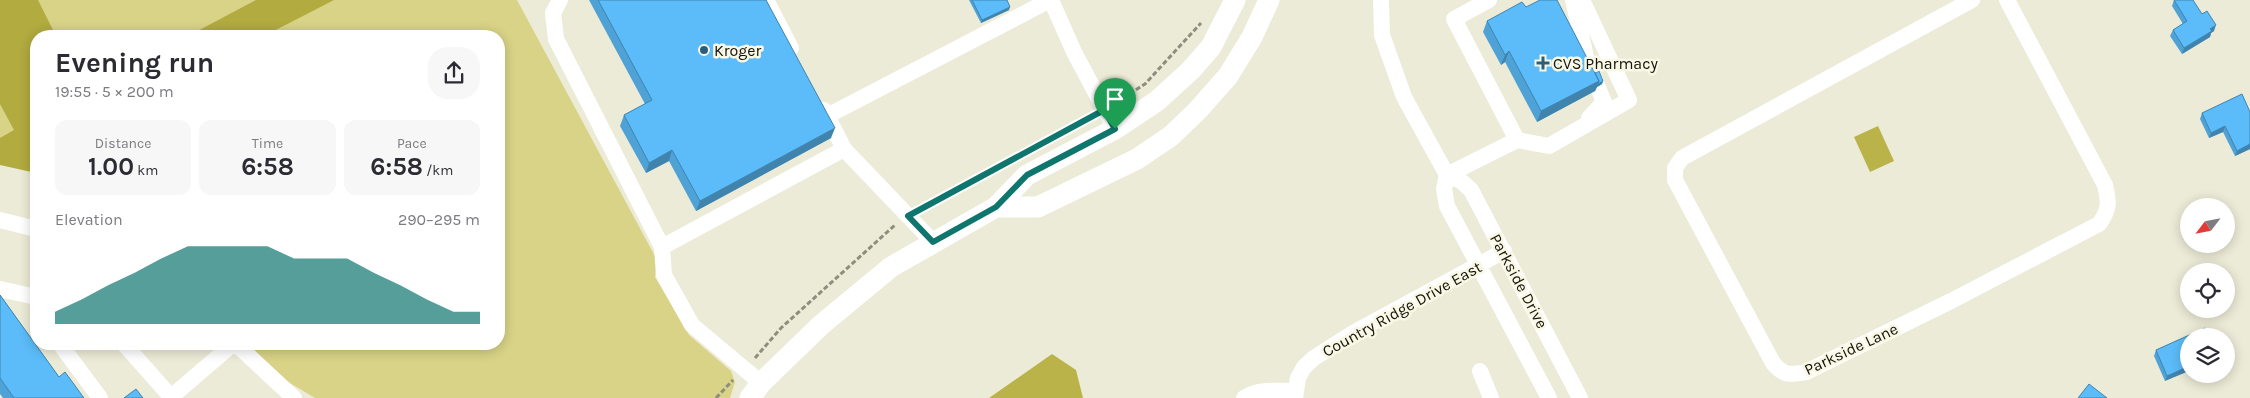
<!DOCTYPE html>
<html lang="en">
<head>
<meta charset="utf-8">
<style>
  body { margin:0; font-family:Karla,sans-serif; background:#f7f7f7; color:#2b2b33; height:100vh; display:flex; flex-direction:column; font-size:19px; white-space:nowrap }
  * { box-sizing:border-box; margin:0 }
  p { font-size:16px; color:#7c7c81 }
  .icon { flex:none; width:28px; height:28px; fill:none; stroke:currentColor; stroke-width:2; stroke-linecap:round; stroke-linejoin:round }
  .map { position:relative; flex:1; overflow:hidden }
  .drawer { position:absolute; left:30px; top:30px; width:475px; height:320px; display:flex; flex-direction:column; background:#fff; border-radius:20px; box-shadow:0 2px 12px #0003 }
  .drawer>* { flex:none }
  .needle { width:32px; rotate:238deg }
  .buttons { position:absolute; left:2180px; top:198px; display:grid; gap:10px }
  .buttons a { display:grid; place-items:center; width:55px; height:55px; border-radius:50%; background:#fff; box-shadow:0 2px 12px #0003; font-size:25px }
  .pin { position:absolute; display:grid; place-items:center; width:42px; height:42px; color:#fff; margin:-51px -21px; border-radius:50% 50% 50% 0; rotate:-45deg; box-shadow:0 0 5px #0007 }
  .pin .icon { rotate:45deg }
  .round { display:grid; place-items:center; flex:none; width:52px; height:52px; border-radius:20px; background:#f7f7f7 }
  .overview { display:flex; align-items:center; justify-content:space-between; height:85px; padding:0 25px }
  h1 { font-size:28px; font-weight:700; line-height:38px }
  .stats { display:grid; grid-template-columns:repeat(3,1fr); gap:8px; height:85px; padding:5px 25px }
  .stats div { display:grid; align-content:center; border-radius:12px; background:#f7f7f7; text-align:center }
  .stats b { font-size:25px; font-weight:700 }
  .stats small { font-size:14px; font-weight:400 }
  .stats p { font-size:14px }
  .chart { height:140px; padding:10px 25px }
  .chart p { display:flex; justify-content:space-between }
  .chart svg { width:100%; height:90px; margin-top:5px; fill:#0f766e; opacity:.7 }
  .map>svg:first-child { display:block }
  .green { fill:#d8d386 }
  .forest { fill:#b2ab40 }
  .water { fill:#bab349 }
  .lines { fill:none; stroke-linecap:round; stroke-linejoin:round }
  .path { stroke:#8e8d7f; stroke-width:3; stroke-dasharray:5 2.5; stroke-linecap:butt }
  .minor { stroke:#fff; stroke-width:16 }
  .major { stroke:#fff; stroke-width:21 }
  .wall { fill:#4ea2d6 }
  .shaded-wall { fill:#4084ae }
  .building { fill:#5bbcf9; stroke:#4084ae }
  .route-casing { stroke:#fff; stroke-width:10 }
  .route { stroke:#0f766e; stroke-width:6 }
  .poi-dot { fill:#2e5d7c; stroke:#f9f8e4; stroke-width:2 }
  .labels { text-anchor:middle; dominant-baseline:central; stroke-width:5; stroke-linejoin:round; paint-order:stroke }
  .poi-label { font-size:16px; fill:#14130d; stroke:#f9f8e4; text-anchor:start }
  .street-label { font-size:16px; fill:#14130d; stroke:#f9f8e4 }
</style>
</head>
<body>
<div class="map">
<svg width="2250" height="398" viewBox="0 0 2250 398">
  <rect width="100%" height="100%" fill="#ecebd7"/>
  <!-- green -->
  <path class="green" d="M0 0H517L657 260 655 277 689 335 731 371 735 382 730 398H315L285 380 246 344H499V36H36V159L0 162Z"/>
  <!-- forest -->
  <path class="forest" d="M0 0H38L56 36H36V173L0 165V138L14 130 0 104Z
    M256 0H334L264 36H188Z"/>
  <!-- water -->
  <path class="water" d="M1878 126 1894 161 1870 172 1854 137Z
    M1052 354 1076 370 1083 398H989Z"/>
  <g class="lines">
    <!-- path -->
    <path class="path" d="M1117 102 1145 84 1201 23
      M921 208 1092 116
      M755 358 781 328 895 225
      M716 398 733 380"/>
    <!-- minor -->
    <path class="minor" d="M560 0 553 13 556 39 662 247 664 275 692 325 761 383
      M766 0 791 48
      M1051 0 1074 52 1115 129
      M1381 0 1382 35 1404 97 1447 175 1444 189 1447 206 1549 398
      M1489 0 1454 19 1517 140
      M1573 0 1587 61 1604 102 1589 118
      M1972 0 1682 158 1675 168V180L1773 363C1784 376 1789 375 1806 372L1951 301 2099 224C2110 209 2109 202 2105 185L2007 0
      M824 110 844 149 933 242
      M827 116 1050 0
      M1447 175 1517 140 1549 146 1629 100 1582 0
      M1447 175 1461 181 1471 190 1580 398
      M0 220 36 229
      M662 247 844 149
      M0 289 36 297
      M60 344 100 398
      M124 344 172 398
      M236 344 294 398
      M1480 371 1491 398
      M171 397 233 344
      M1244 398C1260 388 1277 391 1295 391
      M1295 398 1298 378 1304 367 1314 358 1353 333 1504 251"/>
    <!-- major -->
    <path class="major" d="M996 207H1038L1137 159 1171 136 1198 110 1228 76 1252 37 1269 0
      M750 398 761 383 821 325 891 267 996 207 1027 175 1115 129 1157 101 1191 70 1211 47 1235 0"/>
  </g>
  <!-- wall -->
  <path class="wall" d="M589 0H766L831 138 696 211 669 161 646 173 620 126 624 115 645 104Z
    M969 0H1007L1009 10 981 23Z
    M2174 0 2202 14 2214 31 2211 33 2210 37 2182 54 2170 36 2173 30 2183 24 2172 6Z
    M1526 7 1603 81 1602 84 1597 87 1595 91 1537 122 1505 62 1501 65 1483 32 1487 21Z
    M2250 112V149L2235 156 2223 132 2209 138 2200 119 2202 113Z
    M0 295 59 377 84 398H3L0 394Z
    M2205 328 2165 381 2154 356 2156 350Z"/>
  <!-- shaded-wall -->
  <path class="shaded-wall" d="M1010 7 1009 10 981 23 982 20Z
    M2216 25 2214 31 2211 33 2210 37 2182 54 2184 48Z
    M1509 51 1505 62 1501 65 1505 55Z
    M1599 81H1603L1602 84 1597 87 1595 91 1537 122 1541 111Z
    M2225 126 2223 132 2209 138 2211 133Z
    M835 128 831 138 696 211 700 201Z
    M2250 144V149L2235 156 2237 151Z
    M672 150 669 161 646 173 649 163Z
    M2189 366V371L2165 381 2167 376Z"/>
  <!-- building -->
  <path class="building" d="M598 0H766L835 128 700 201 672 150 649 163 624 115 652 100Z
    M972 0H1007L1010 7 982 20Z
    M1540 0H1557L1599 81 1541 111 1509 51 1505 55 1487 21 1522 2 1526 7Z
    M2174 0H2193L2202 14 2207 11 2216 25 2210 29 2212 31 2184 48 2173 30 2187 21Z
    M1599 71 1603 81 1598 84 1599 81 1595 73Z
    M2242 94 2250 112V144L2237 151 2225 126 2211 133 2202 113Z
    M0 295 59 377 65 372 84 398H14L0 378Z
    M2205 328 2209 336H2189V366L2167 376 2156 350Z
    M2089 384 2107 398H2078Z
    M136 389 143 398H124Z"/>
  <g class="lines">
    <defs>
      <path id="route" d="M1104 110 1115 129 1027 175 996 207 933 242 908 216Z"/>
    </defs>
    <!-- route casing -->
    <use href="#route" class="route-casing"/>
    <!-- route -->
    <use href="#route" class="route"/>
  </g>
  <!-- markers -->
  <g class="poi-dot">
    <circle cx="704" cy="50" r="5"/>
    <path d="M1540.5 55.5h5v5h5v5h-5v5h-5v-5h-5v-5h5z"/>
  </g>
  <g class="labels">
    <!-- poi labels -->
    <g class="poi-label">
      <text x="714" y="50">Kroger</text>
      <text x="1553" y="63">CVS Pharmacy</text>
    </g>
    <!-- street labels -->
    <g class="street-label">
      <text transform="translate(1519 281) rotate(62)">Parkside Drive</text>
      <text transform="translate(1402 309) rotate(-29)">Country Ridge Drive East</text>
      <text transform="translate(1851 349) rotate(-25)">Parkside Lane</text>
    </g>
  </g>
</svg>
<div class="buttons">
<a><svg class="needle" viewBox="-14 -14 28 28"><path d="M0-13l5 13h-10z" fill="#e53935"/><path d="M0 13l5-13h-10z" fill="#7c7c81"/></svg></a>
<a><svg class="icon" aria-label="locate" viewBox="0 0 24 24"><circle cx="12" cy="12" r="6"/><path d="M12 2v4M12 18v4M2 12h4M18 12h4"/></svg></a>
<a><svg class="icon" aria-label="layers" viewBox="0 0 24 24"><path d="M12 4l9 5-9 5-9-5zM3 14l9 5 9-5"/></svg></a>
</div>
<div class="pin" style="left:1115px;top:129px;background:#1e9e55"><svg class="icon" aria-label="arrive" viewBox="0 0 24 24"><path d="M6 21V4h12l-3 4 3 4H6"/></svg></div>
<section class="drawer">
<div class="overview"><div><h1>Evening run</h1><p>19:55 · 5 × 200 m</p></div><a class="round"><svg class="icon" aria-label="share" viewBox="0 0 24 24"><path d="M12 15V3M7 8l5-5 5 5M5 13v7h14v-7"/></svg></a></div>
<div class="stats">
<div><p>Distance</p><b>1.00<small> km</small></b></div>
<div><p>Time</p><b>6:58</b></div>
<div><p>Pace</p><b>6:58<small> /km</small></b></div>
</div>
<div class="chart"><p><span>Elevation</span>290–295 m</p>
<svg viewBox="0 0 160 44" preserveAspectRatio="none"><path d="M0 44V38L10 32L20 25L30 19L40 12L50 6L60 6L70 6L80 6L90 12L100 12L110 12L120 19L130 25L140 32L150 38L160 38V44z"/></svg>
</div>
</section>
</div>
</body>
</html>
